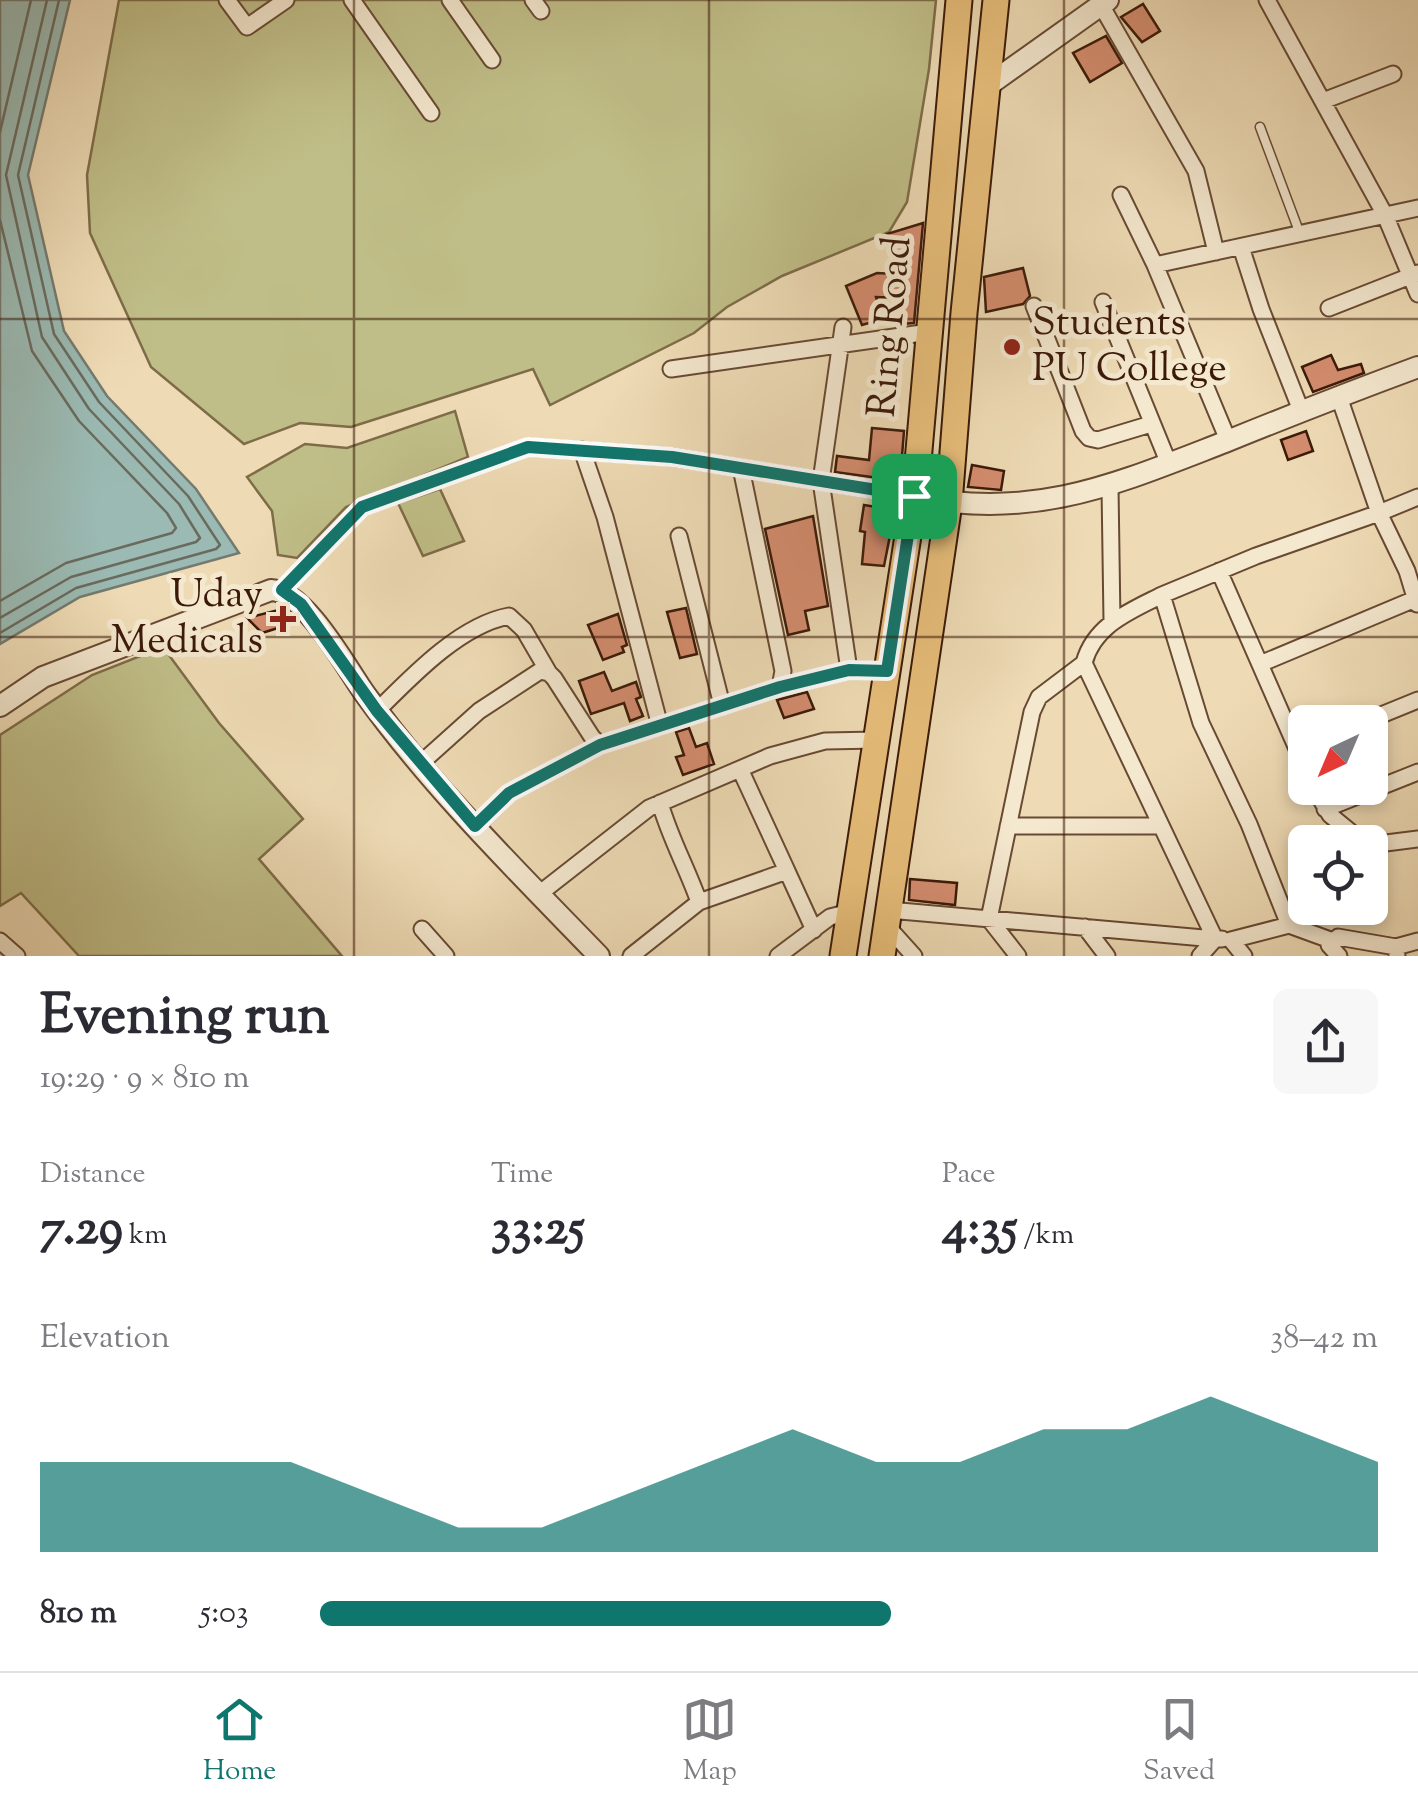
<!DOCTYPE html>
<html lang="en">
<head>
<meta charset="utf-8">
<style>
  body { margin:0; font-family:"Sorts Mill Goudy",serif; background:#f7f7f7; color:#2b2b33; height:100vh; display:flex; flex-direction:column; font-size:38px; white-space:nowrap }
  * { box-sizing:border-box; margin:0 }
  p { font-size:32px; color:#7c7c81 }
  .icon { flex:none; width:55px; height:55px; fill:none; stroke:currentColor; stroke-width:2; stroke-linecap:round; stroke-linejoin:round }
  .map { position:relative; height:956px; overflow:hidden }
  .panel { display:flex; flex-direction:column; background:#fff; flex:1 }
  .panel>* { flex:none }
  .needle { width:65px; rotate:224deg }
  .controls { position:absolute; left:1288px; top:705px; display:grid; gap:20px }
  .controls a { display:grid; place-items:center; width:100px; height:100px; border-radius:15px; background:#fff; box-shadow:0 5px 15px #0003; font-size:50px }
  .pin { position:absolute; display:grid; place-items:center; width:85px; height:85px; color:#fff; margin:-42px; border-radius:20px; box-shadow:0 5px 15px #0006 }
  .round { display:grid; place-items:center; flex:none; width:105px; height:105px; border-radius:15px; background:#f7f7f7 }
  .overview { display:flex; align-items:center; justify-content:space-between; height:170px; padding:0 40px }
  h1 { font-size:55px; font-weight:700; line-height:75px }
  .metrics { display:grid; grid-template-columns:repeat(3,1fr); gap:15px; height:170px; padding:10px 40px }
  .metrics div { display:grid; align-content:center }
  .metrics b { font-size:50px; font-weight:700 }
  .metrics small { font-size:28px; font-weight:400 }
  .metrics p { font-size:28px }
  .chart { height:280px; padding:20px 40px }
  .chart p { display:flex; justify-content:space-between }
  .chart svg { width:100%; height:180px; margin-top:10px; fill:#0f766e; opacity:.7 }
  ul { padding:0 40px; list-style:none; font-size:32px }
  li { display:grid; grid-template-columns:160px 120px 1fr; align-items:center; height:75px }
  li i { height:25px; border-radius:12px; background:#0f766e }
  .tabs { display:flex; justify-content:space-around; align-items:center; height:140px; border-top:2px solid #e1e1e2; background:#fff; font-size:28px; color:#7c7c81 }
  .tabs a { display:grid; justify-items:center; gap:5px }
  .tabs .selected { color:#0f766e }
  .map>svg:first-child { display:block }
  .green { fill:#c0be88; stroke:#7e6c48; stroke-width:2.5 }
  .water { fill:#9abab3; stroke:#747a6f; stroke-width:2.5 }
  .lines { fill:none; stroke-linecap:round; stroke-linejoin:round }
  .shore { stroke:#6a6a5e; stroke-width:2.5 }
  .building { fill:#d48d6f; stroke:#3b1908; stroke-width:2.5 }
  .service-casing { stroke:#684a33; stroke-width:11 }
  .minor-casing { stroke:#684a33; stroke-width:19 }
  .tertiary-casing { stroke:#684a33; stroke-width:24 }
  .primary-casing { stroke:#3b1908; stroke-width:29 }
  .service { stroke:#f4e8cf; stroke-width:8 }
  .minor { stroke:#f4e8cf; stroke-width:15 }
  .tertiary { stroke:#f4e8cf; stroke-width:20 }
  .primary { stroke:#e7be7a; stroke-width:25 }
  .route-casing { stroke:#fff; stroke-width:20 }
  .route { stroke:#0f766e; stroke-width:12 }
  .grid { fill:none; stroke:#3b1908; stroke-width:2.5; stroke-opacity:0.55 }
  .poi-dot { fill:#8f2418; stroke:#f4e8cf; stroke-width:4 }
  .labels { text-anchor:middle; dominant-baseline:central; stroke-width:10; stroke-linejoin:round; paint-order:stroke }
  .poi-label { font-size:40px; fill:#3b1908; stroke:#f4e8cf; text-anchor:start }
  .street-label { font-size:40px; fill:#3b1908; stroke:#f4e8cf }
</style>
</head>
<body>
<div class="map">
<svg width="1418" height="956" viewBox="0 0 1418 956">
  <rect width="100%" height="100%" fill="#eedbb5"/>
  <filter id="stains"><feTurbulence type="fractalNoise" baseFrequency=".002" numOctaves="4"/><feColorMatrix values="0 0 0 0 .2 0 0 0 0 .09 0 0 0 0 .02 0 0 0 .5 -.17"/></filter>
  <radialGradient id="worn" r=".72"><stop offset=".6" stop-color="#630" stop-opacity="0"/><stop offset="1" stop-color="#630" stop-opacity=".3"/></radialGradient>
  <!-- green -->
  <path class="green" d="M119 0H936L929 69 907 202 889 232 782 276 727 307 694 333 550 405 533 369 351 427 300 423 244 444 151 367 90 233 87 175Z
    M455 411 468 457 346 507 297 558 278 555 272 511 247 477 305 444 347 448Z
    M440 489 464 541 423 556 398 503Z
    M163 647 219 723 303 819 259 859 342 956H79L21 893 0 906V735L92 675Z"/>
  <!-- water -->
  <path class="water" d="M0 0H70L28 175 64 331 107 396 196 489 239 553 80 597 0 644Z"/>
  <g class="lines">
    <!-- shore -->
    <path class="shore" d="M0 132 31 0
      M0 220 32 351 79 421 167 513 176 528 172 533 66 563 0 601
      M0 618 71 577 196 542 200 538 179 504 89 409 42 337 6 175 47 0
      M0 633 76 588 216 549 220 545 188 496 99 402 54 334 18 175 59 0"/>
  </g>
  <!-- building -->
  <path class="building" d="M1143 4 1160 31 1142 42 1121 17Z
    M1106 36 1122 63 1090 82 1073 53Z
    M923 223 914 323 902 324 904 298 876 297 883 319 862 325 846 286 877 273 894 274V247L887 234Z
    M1023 268 1030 296 1023 304 986 312 984 277Z
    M1331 355 1338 370 1361 364 1364 373 1313 392 1302 367Z
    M872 428 904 431 900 481 835 472 837 456 869 460Z
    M1306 431 1313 451 1288 460 1281 440Z
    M972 465 1004 471 1001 490 968 487Z
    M864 505 895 510 884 566 862 564 865 532 860 531Z
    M813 516 828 606 805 611 809 630 788 635 765 529Z
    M686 608 697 654 680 658 667 612Z
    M282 609 297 622 262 633 247 618Z
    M618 614 627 645 622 647 624 652 603 660 588 625Z
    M604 672 612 691 636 682 641 697 636 699 643 716 630 721 624 703 591 714 579 681Z
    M807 692 814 709 784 718 777 700Z
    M689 728 696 747 707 743 714 764 683 775 676 757 684 755 676 732Z
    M910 879 957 883 955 905 909 900Z"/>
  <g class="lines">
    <defs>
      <path id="service" d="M1260 127 1300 234"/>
      <path id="minor" d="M227 0 247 27 286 0
        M352 0 431 113
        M450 0 492 60
        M533 0 541 11
        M1267 0 1385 215 1418 294
        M1101 5 1196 171 1216 252
        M1323 101 1393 74
        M1121 195 1155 265 1228 440
        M1241 247 1261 309 1302 413
        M1155 265 1418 208
        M1103 302 1169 464
        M1034 306 1083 431 1089 438 1098 440 1151 424
        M1329 308 1418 273
        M843 327 821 481 849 670
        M671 369 929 332
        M582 450 605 517 660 726
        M1110 487 1112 621
        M679 536 722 705
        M1219 571 1305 767
        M282 590 361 507 528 447 672 457 914 496
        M1162 595C1130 611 1094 625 1084 663L1215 939
        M1417 604 1407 571 1379 513 1418 497
        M1260 664 1415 599
        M780 687 849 670 887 671
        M377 711C411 677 460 625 509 616L524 630 549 673
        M1364 722 1418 700
        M421 763 479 711 540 671 549 673 554 678 592 737 600 745
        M740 769 787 871
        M1314 788 1330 815 1363 842
        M660 803C670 838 687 868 699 902
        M1325 809 1418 772
        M1008 826H1161
        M475 827 509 793 600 745 780 687 783 671 741 468
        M1370 845 1418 839
        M539 894 649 808 770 756 825 741 877 740
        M889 910 1215 939
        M1289 925 1249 824 1201 723 1162 595 1256 556 1379 513 1339 397
        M887 926 914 956
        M1085 927 1107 956
        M422 929 446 956
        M0 941 17 956
        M631 956 699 902 787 871 814 930
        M778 956 830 917 850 912
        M1018 956 989 919 1032 712 1039 697 1084 663
        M1200 956 1215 939H1222
        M1244 956 1231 940 1289 925 1333 941
        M1339 956 1329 945 1338 937 1396 947
        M1397 956 1396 947 1418 941"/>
      <path id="tertiary" d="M990 84 1108 0
        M914 496C1034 521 1116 484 1225 442 1289 416 1353 391 1418 367
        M0 706 43 677 271 590C305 591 346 667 365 694 433 789 518 872 599 956"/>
      <path id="primary" d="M843 956 916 484 959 0
        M882 956 949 503 964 313 996 0"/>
    </defs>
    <!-- service casing -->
    <use href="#service" class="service-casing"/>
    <!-- minor casing -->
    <use href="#minor" class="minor-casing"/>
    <!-- tertiary casing -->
    <use href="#tertiary" class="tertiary-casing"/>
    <!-- primary casing -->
    <use href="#primary" class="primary-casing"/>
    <!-- service -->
    <use href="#service" class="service"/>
    <!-- minor -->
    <use href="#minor" class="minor"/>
    <!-- tertiary -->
    <use href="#tertiary" class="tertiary"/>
    <!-- primary -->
    <use href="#primary" class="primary"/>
  </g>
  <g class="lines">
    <defs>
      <path id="route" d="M528 447 672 457 914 496 887 671 849 670 780 687 600 745 509 793 475 826 377 711 301 604 282 590 362 507Z"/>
    </defs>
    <!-- route casing -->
    <use href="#route" class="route-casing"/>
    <!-- route -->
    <use href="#route" class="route"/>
  </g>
  <!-- grid -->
  <path class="grid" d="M354 0V956M709 0V956M1064 0V956M0 319H1418M0 637H1418"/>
  <!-- markers -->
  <g class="poi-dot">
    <circle cx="1012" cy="347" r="10"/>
    <path d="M278 604h10v10h10v10h-10v10h-10v-10h-10v-10h10z"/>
  </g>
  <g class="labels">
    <!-- poi labels -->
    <g class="poi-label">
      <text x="1032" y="324">Students<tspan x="1032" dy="46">PU College</tspan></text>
      <text x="263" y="596" text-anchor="end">Uday<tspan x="263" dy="46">Medicals</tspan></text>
    </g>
    <!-- street labels -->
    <g class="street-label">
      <text transform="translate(892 327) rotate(-85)">Ring Road</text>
    </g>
  </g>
  <rect width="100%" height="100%" filter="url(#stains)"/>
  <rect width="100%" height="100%" fill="url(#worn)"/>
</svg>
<div class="controls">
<a><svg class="needle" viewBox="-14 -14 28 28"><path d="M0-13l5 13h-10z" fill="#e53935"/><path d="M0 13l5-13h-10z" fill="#7c7c81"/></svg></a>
<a><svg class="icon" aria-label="locate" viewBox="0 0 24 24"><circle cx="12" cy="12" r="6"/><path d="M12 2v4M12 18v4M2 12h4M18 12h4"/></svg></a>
</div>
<div class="pin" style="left:914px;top:496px;background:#1e9e55"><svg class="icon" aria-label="arrive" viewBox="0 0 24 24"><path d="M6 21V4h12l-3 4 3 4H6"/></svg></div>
</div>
<section class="panel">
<div class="overview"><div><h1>Evening run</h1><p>19:29 · 9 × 810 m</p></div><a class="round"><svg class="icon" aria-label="share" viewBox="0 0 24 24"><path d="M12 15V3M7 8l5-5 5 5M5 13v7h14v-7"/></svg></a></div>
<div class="metrics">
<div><p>Distance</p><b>7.29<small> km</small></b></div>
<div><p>Time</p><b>33:25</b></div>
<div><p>Pace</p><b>4:35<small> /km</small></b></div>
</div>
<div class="chart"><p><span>Elevation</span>38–42 m</p>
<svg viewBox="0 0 160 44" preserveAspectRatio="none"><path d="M0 44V22L10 22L20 22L30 22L40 30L50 38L60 38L70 30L80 22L90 14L100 22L110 22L120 14L130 14L140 6L150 14L160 22V44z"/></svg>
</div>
<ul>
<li><b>810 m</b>5:03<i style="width:54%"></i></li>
</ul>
</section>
<nav class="tabs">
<a class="selected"><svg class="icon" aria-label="home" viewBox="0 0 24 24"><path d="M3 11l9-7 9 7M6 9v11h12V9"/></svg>Home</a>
<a><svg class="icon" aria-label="map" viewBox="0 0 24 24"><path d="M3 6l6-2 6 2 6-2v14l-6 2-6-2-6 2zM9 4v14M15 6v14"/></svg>Map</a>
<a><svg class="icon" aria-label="saved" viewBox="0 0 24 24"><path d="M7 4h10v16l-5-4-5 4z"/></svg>Saved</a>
</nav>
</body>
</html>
